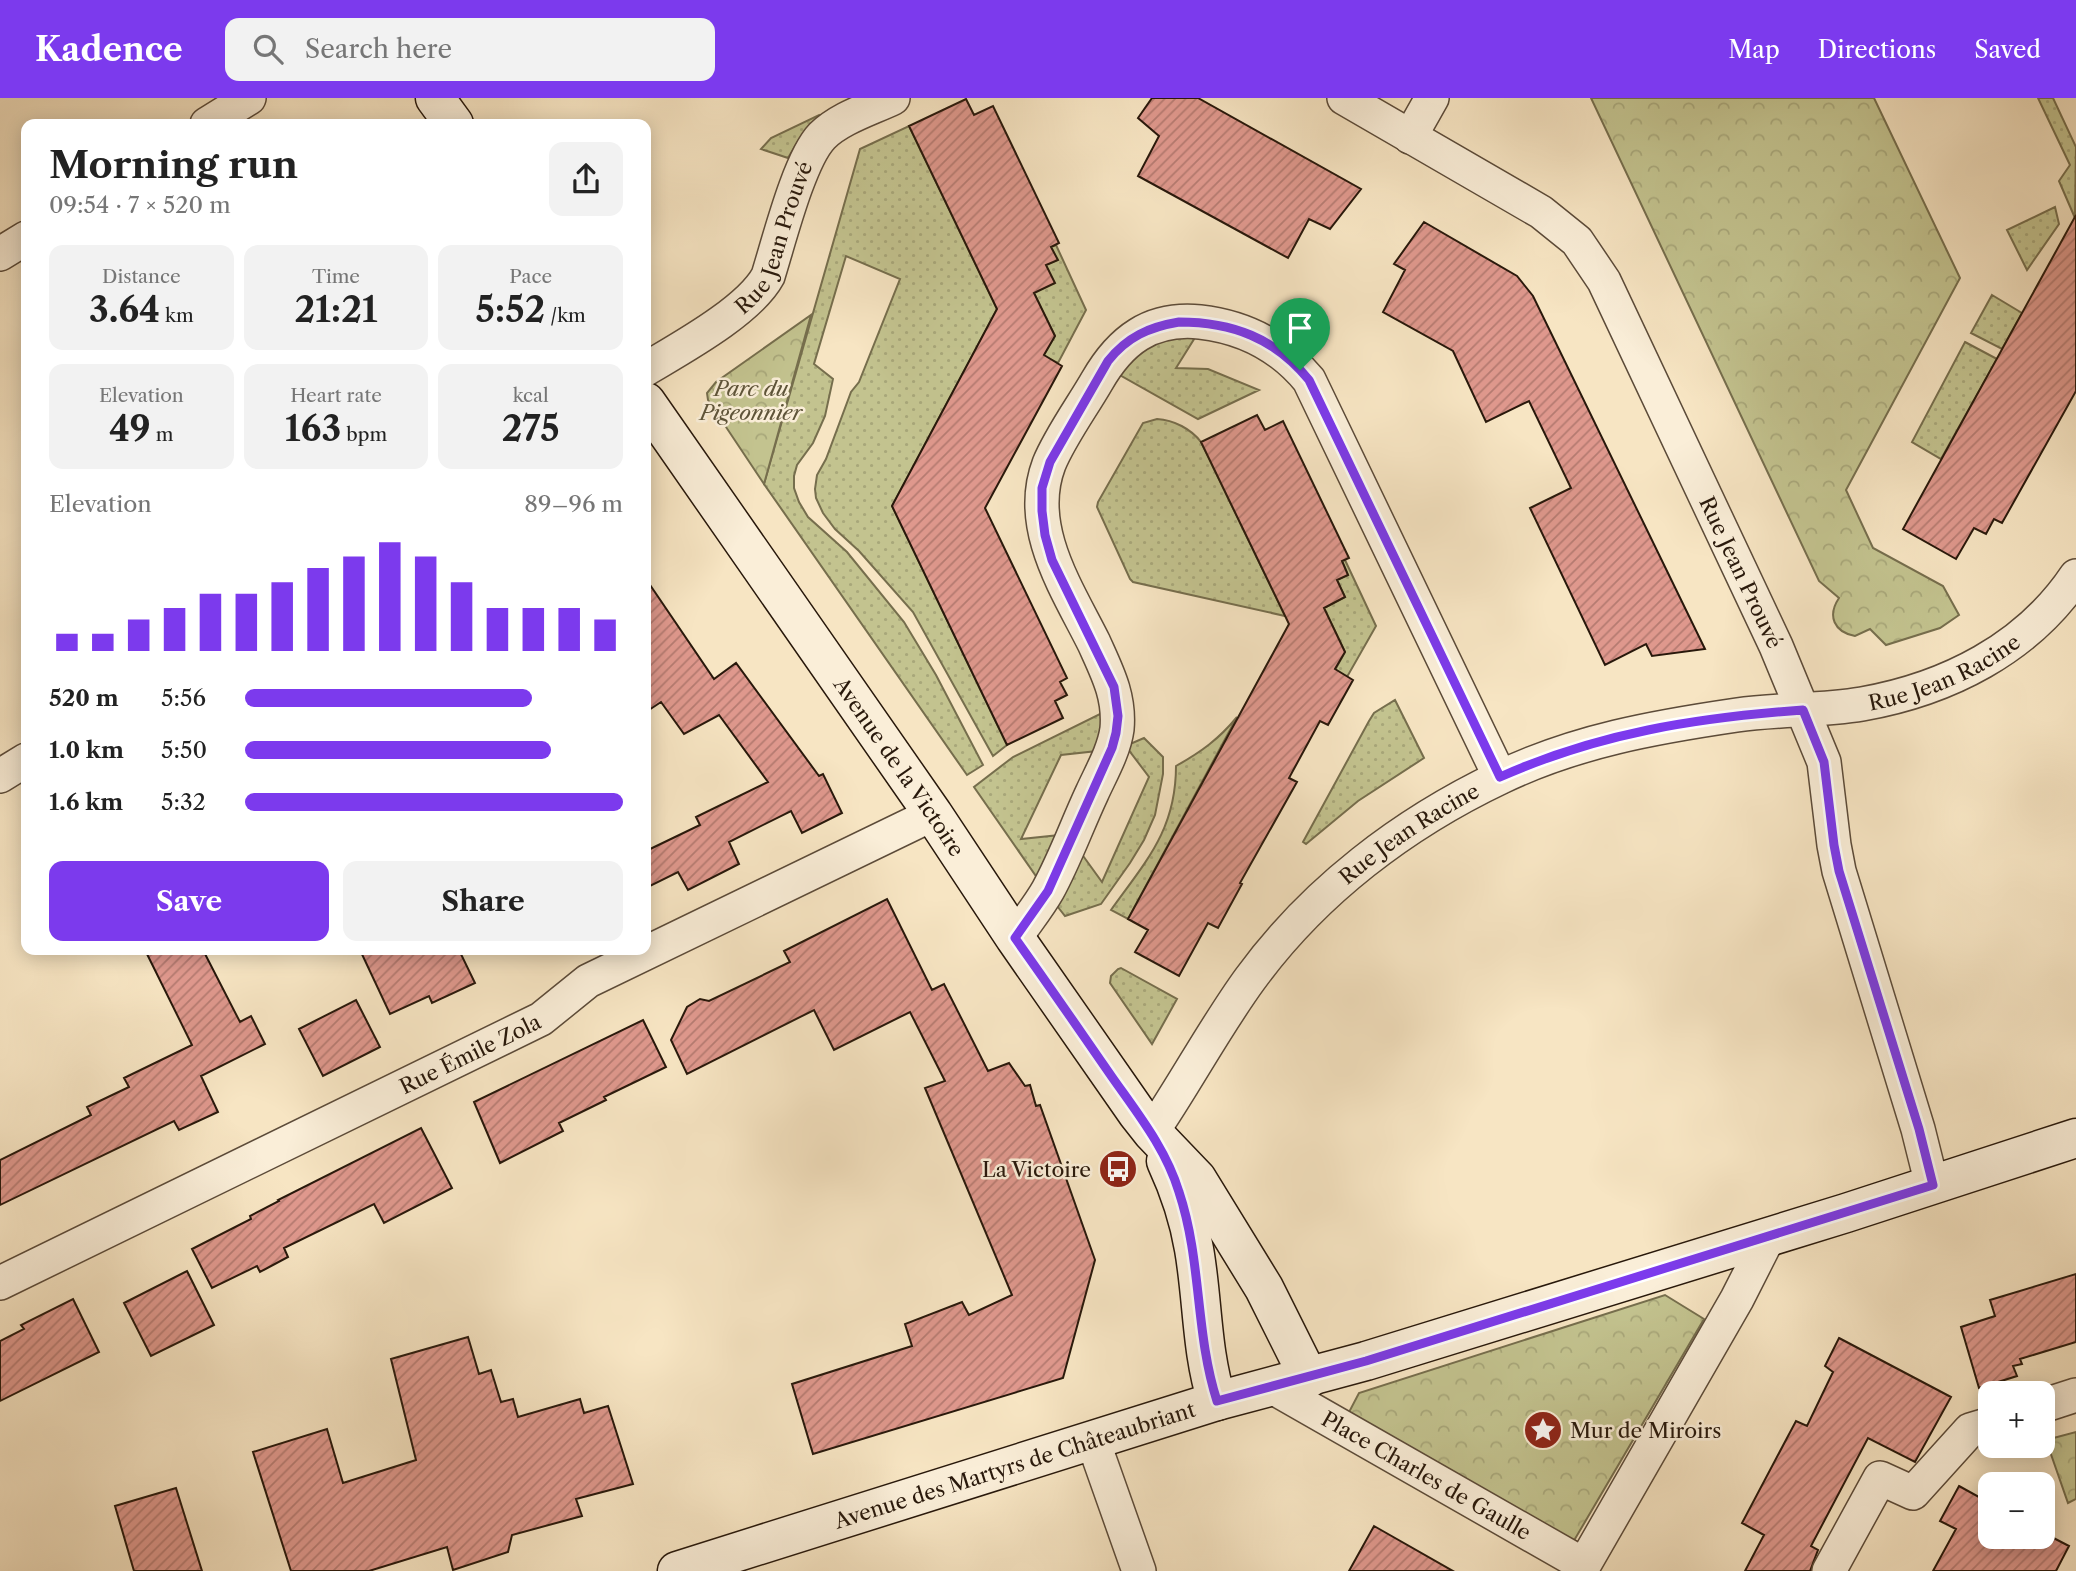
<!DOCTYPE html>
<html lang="en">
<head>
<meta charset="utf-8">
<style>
  body { margin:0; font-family:"Libre Caslon Text",serif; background:#f2f2f2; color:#222; height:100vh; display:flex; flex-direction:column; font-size:26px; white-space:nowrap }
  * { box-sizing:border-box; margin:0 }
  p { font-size:23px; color:#767676 }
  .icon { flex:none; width:38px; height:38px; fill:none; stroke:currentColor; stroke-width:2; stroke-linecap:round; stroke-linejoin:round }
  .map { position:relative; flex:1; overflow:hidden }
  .sheet { position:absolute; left:21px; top:21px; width:630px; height:836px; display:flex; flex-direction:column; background:#fff; border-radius:14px; box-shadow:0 4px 18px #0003 }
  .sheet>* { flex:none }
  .controls { position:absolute; left:1978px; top:1283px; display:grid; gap:14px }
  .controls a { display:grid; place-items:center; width:77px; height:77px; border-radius:14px; background:#fff; box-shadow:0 4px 18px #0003; font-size:35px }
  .pin { position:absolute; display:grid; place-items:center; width:60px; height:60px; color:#fff; margin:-72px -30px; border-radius:50% 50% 50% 0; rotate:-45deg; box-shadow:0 0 7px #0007 }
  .pin .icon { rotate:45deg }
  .round { display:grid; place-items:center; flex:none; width:74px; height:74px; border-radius:14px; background:#f2f2f2 }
  .summary { display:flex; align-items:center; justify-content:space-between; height:119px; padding:0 28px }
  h1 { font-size:38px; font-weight:700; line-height:52px }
  .figures { display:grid; grid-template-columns:repeat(3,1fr); gap:10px; height:119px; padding:7px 28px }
  .figures div { display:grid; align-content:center; border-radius:14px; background:#f2f2f2; text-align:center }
  .figures b { font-size:35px; font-weight:700 }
  .figures small { font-size:19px; font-weight:400 }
  .figures p { font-size:19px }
  .chart { height:196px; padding:14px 28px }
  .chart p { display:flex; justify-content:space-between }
  .chart svg { width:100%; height:126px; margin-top:7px; stroke:#7c3aed; stroke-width:6 }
  .action { display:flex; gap:14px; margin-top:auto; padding:14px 28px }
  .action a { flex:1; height:80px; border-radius:14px; background:#7c3aed; color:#fff; font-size:28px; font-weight:700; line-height:80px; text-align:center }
  .action a+a { background:#f2f2f2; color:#222 }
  ul { padding:0 28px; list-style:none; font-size:23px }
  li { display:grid; grid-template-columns:112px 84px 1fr; align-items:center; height:52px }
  li i { height:18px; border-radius:9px; background:#7c3aed }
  header { display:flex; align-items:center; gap:42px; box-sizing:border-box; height:98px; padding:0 35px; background:#7c3aed; color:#fff }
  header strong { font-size:33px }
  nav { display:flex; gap:38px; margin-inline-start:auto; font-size:24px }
  .search { width:490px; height:63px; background:#f2f2f2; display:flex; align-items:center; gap:18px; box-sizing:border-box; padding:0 24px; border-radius:14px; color:#767676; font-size:26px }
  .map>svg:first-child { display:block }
  .grass { fill:url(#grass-dots); stroke:#766e4d; stroke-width:2 }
  .park { fill:url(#park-crowns); stroke:#766e4d; stroke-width:2 }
  .building { fill:url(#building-hatch); stroke:#28180b; stroke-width:2 }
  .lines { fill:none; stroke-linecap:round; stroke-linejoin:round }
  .street-casing { stroke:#5c4b39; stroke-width:36 }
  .secondary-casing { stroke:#28180b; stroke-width:41 }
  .street { stroke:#faeed8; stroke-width:33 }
  .secondary { stroke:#faeed8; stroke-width:38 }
  .route-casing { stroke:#fff; stroke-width:14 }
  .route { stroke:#7c3aed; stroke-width:9 }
  .labels { text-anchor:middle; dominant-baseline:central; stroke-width:5; stroke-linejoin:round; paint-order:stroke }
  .street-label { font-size:21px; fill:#28180b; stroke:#faeed8 }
  .park-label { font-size:21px; font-style:italic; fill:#5e5439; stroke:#faeed8 }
  .poi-label { font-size:21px; fill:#28180b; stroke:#faeed8; text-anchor:end }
</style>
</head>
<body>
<header>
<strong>Kadence</strong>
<div class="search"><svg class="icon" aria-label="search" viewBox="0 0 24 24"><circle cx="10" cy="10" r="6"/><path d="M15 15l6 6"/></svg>Search here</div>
<nav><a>Map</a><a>Directions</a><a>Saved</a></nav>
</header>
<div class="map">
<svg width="2076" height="1473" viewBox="0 0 2076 1473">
  <defs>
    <pattern id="grass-dots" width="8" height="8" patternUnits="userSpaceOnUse" patternTransform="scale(1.75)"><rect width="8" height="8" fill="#c3c38f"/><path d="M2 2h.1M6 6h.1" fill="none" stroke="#a8a77a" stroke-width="1.8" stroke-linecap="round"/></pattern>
    <pattern id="park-crowns" width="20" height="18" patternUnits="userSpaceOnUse" patternTransform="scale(1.75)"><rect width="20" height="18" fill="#c3c38f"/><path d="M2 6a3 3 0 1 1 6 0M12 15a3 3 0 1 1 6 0" fill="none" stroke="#a8a77a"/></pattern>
    <pattern id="building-hatch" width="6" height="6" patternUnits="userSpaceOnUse" patternTransform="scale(1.75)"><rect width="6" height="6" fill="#df988d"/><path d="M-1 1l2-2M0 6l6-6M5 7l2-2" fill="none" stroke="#b57b71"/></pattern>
  </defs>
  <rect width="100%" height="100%" fill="#f7e5c3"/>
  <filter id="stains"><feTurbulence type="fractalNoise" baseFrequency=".00286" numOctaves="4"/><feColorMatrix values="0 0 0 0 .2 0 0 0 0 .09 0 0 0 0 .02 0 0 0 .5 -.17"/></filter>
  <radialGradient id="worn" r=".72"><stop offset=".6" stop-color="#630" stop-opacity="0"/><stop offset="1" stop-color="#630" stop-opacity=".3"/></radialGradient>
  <!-- grass -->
  <path class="grass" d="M2038 0H2053L2076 49 2075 120 2059 83 2070 67Z
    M819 17 821 22 797 45 788 60 761 51 771 40Z
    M909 28 997 211 892 408 1007 647 993 658 913 514 859 453 835 431 823 415 816 400 815 391 817 377 826 361 851 294 859 284 900 181 846 158 814 266 833 281 825 318 813 345 797 367 794 378V390L799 404 808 419 847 454 904 524 936 577 983 667 967 677 764 386 860 51Z
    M2055 109 2059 126 2027 172 2007 132Z
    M1056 147 1086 212 1058 265 1043 258 1055 238 1034 195 1046 167 1057 162 1051 149Z
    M1992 197 2022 215 2002 251 1971 235Z
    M1196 238 1176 270 1208 271 1259 292 1198 321 1118 276 1121 268 1160 240Z
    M1965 244 1997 261 1941 361 1912 344Z
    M1157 321C1174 322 1191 331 1201 344L1285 518 1133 484 1130 481 1097 409 1098 404 1143 325Z
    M1345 462 1376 528 1347 579 1335 572 1345 554 1324 510 1345 499 1337 482 1348 477 1342 463Z
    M1395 602 1424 660 1358 703 1306 746 1303 744 1369 623 1374 615Z
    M1104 614 1097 653 1061 657 1021 741 1060 737 1038 781 974 689 1013 659Z
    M1237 619 1128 821 1111 812C1146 763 1176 732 1176 668 1201 654 1219 641 1237 619Z
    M1144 640 1163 659V676L1155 717 1144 742 1130 765 1101 806 1065 818 1054 804 1081 755 1102 784 1149 679 1128 651 1130 646Z
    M1121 870 1177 901 1152 946 1110 885 1111 878 1118 871Z"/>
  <!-- park -->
  <path class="park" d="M1591 0H1874L1960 180 1846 392 1873 450 1943 488 1959 517 1940 530 1886 547 1870 531 1855 538C1834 534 1827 518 1839 500L1819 483Z
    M811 217 764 386 708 302 707 295 716 284Z
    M1665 1197 1704 1221 1572 1446 1348 1316 1359 1295Z
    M2076 1334V1401L2068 1405 2046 1342Z"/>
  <!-- building -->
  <path class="building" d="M1152 0H1198L1361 91 1330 131 1309 121 1288 160 1138 78 1159 38 1138 20Z
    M966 1 974 17 993 8 1059 145 1051 149 1058 162 1046 167 1055 185 1034 195 1055 238 1044 257 1062 268 985 410 1067 580 1060 584 1067 597 1055 603 1063 620 1007 647 892 408 997 211 909 28Z
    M2076 117V293L2002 425 1994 421 1986 436 1974 430 1956 461 1903 431Z
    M1424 124 1517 178 1533 198 1705 551 1652 558 1646 546 1605 567 1530 410 1571 390 1529 303 1486 324 1453 253 1383 214 1405 172 1394 166Z
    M1257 317 1265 332 1283 323 1349 460 1342 463 1348 477 1337 482 1345 499 1324 510 1345 554 1335 571 1353 582 1328 627 1320 623 1289 680 1297 684 1240 785 1242 786 1218 830 1208 825 1179 878 1135 854 1148 832 1128 821 1289 526 1201 344Z
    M646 481 714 581 736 565 819 678 823 676 842 715 802 735 791 713 729 744 739 766 688 792 678 774 646 790V753L700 727 696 719 768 684 719 617 684 636 661 604 646 614Z
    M887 801 932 892 944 886 988 973 1009 965 1025 988 1030 987 1036 1008 1040 1007 1095 1162 1063 1280 813 1356 792 1286 912 1248 905 1226 962 1204 969 1217 1012 1197 925 990 945 983 910 914 834 952 814 912 687 976 671 942 687 909 700 901 709 903 790 864 784 853Z
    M145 852H203L240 924 251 918 265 946 201 978 218 1014 179 1032 174 1023 0 1107V1062L91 1017 87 1009 129 989 124 980 192 947Z
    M360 852H459L475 885 432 905 429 898 390 916Z
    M356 902 380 949 323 978 299 931Z
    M643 922 666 969 604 999 606 1002 559 1025 563 1033 500 1065 474 1004Z
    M421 1030 452 1090 384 1125 374 1106 284 1150 288 1159 260 1174 257 1168 212 1190 192 1151 251 1121 250 1118 279 1103 278 1102Z
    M187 1173 214 1227 151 1258 124 1205Z
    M2076 1176V1244L2020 1261 2022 1266 2013 1268 2017 1278 1979 1290 1961 1229 1995 1218 1990 1202Z
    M73 1201 99 1254 0 1303V1243L24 1231 21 1227Z
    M468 1239 479 1276 491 1272 501 1304 513 1301 518 1319 580 1301 584 1315 608 1308 633 1386 576 1401 582 1418 512 1437 508 1454 453 1472 447 1449 369 1473H291L253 1354 327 1331 343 1385 416 1362 391 1261Z
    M1839 1240 1951 1299 1915 1364 1868 1340 1811 1448 1818 1452 1810 1473H1745L1764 1437 1742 1425 1796 1323 1807 1328 1833 1274 1825 1268Z
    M1959 1388 1990 1405V1438H2042V1434L2069 1448 2056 1473H1933L1956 1431 1940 1423Z
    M176 1390 202 1473H134L115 1408Z
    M1374 1428 1453 1473H1349Z"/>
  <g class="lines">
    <defs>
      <g id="street">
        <path id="s1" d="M1344 0 1541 114 1577 143 1604 183 1776 548 1824 664 1834 747 1839 773 1918 1031 1932 1087"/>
        <path d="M207 26 249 0"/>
        <path d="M1410 39 1432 0"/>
        <path d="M0 156 26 140"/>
        <path id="s2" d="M646 271C681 250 749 213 768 178 779 143 799 62 822 38 840 20 870 11 893 0"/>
        <path d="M0 678 26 662"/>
        <path d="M1015 840C1026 824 1039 808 1048 792 1065 761 1077 727 1092 695 1101 675 1114 653 1117 631 1120 598 1107 574 1094 545 1067 491 1025 429 1049 366 1060 339 1082 309 1097 283 1120 243 1150 219 1200 224 1244 229 1281 248 1309 282L1500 679"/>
        <path id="s3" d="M1152 1034C1186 984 1215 929 1250 881 1314 793 1404 725 1501 679 1576 643 1655 629 1737 617 1778 611 1821 613 1862 606 1947 591 2027 551 2076 478"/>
        <path id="s4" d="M0 1185 541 921 588 883 933 716"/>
        <path id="s5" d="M1272 1289 1584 1467 1737 1201 1769 1138"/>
        <path d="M2042 1308 2076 1297"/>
        <path d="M1093 1343 1139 1473"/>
        <path d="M1829 1473 1880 1380 1913 1395 1970 1332 1990 1326"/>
      </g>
      <g id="secondary">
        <path d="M435 0 454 26"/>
        <path id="s6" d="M646 304 933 716 1015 840 1137 1015 1152 1034 1197 1081 1264 1190 1309 1280"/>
        <path d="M1166 1063C1179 1091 1189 1121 1194 1151 1203 1202 1201 1253 1217 1303"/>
        <path id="s7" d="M677 1473 1217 1303 1366 1263 1846 1115 2076 1040"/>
      </g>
    </defs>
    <!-- street casing -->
    <use href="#street" class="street-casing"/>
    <!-- secondary casing -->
    <use href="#secondary" class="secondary-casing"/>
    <!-- street -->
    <use href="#street" class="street"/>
    <!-- secondary -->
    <use href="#secondary" class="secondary"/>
  </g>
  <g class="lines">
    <defs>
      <path id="route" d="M1179 224C1232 224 1275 240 1309 282L1500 679C1599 635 1695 620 1803 612L1824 664 1834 747 1839 773 1919 1031 1933 1087 1366 1263 1217 1303C1195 1235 1202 1163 1179 1094 1166 1051 1138 1016 1112 979 1080 933 1048 886 1015 840L1048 793 1112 650 1116 635 1118 618 1114 589 1052 462 1045 437 1042 413V390L1050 364 1108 263C1127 239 1149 229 1179 224Z"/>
    </defs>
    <!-- route casing -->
    <use href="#route" class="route-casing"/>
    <!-- route -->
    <use href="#route" class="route"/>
  </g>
  <!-- icons -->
  <defs>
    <symbol id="bus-disc" viewBox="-11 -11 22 22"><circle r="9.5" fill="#8f2418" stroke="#faeed8"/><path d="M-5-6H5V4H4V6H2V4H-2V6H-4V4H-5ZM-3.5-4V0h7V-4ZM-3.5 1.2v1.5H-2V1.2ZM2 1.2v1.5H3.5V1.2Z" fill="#fff"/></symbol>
    <symbol id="sight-disc" viewBox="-11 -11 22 22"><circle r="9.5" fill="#8f2418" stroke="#faeed8"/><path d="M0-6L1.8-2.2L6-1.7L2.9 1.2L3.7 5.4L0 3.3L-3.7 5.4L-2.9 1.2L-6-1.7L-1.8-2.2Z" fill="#fff"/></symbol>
  </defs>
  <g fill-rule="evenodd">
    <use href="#bus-disc" x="1096" y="1049" width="44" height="44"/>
    <use href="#sight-disc" x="1521" y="1310" width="44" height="44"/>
  </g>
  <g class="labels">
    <!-- street labels -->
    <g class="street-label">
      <text stroke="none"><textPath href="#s2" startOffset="192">Rue Jean Prouvé</textPath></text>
      <text stroke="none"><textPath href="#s1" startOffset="644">Rue Jean Prouvé</textPath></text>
      <text stroke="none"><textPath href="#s3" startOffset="966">Rue Jean Racine</textPath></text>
      <text stroke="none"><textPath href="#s6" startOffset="444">Avenue de la Victoire</textPath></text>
      <text stroke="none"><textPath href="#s3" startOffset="399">Rue Jean Racine</textPath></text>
      <text stroke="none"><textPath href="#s4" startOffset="523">Rue Émile Zola</textPath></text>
      <text stroke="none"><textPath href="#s7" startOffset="354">Avenue des Martyrs de Châteaubriant</textPath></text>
      <text stroke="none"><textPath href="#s5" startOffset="178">Place Charles de Gaulle</textPath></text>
    </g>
    <!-- park labels -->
    <g class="park-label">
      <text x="751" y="290">Parc du<tspan x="751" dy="24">Pigeonnier</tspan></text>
    </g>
    <!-- poi labels -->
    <g class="poi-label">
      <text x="1091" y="1071">La Victoire</text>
      <text x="1570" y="1332" text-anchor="start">Mur de Miroirs</text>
    </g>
  </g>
  <rect width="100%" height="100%" filter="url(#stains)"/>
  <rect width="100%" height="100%" fill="url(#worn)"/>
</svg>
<div class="controls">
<a>+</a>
<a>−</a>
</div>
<div class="pin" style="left:1300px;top:272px;background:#1e9e55"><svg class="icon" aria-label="arrive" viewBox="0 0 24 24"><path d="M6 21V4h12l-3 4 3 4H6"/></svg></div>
<section class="sheet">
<div class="summary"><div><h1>Morning run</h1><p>09:54 · 7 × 520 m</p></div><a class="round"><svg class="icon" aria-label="share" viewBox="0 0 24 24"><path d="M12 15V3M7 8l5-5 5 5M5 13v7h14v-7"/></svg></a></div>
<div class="figures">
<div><p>Distance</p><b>3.64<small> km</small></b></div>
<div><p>Time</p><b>21:21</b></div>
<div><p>Pace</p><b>5:52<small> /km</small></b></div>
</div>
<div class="figures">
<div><p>Elevation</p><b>49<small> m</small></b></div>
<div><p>Heart rate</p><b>163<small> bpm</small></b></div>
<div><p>kcal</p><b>275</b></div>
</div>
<div class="chart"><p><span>Elevation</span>89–96 m</p>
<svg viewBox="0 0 160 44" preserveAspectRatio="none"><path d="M5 44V38M15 44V38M25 44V33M35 44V29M45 44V24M55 44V24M65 44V20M75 44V15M85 44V11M95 44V6M105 44V11M115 44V20M125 44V29M135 44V29M145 44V29M155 44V33"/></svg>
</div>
<ul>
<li><b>520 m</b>5:56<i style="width:76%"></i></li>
<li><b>1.0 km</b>5:50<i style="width:81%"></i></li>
<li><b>1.6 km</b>5:32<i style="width:100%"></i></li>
</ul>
<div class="action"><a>Save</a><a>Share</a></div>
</section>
</div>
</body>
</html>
